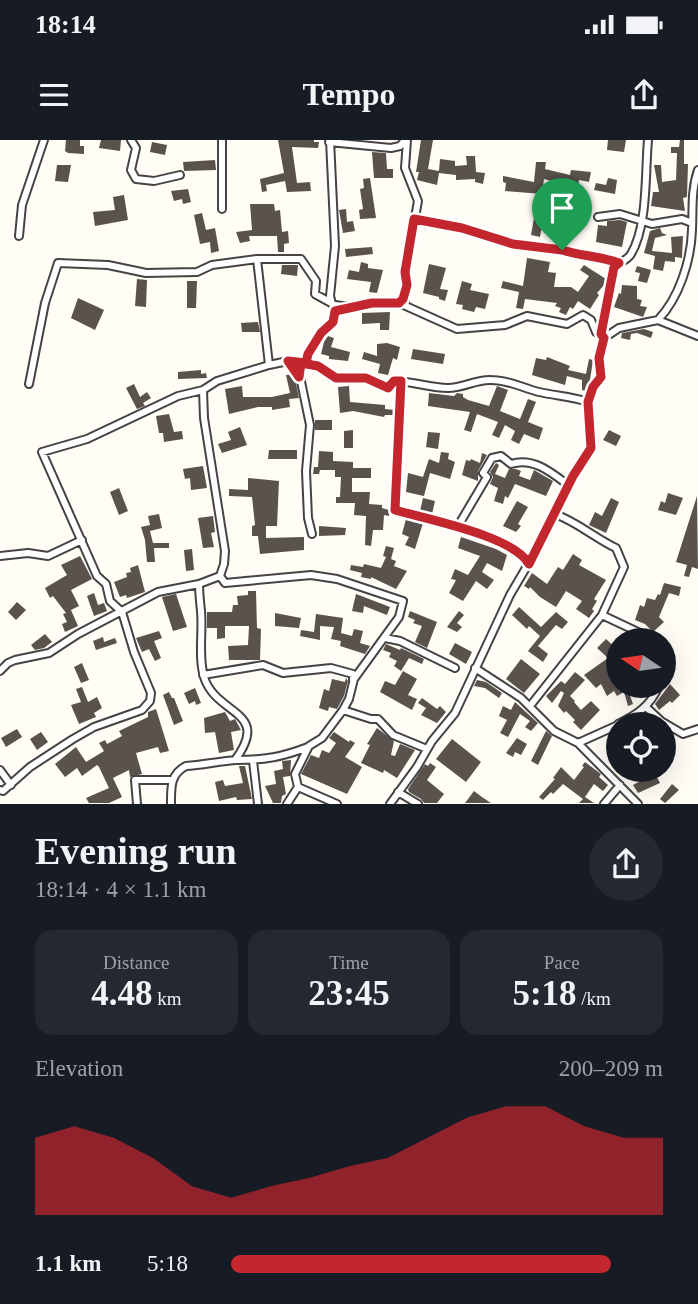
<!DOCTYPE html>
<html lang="en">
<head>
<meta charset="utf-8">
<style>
  body { margin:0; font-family:Georgia,serif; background:#242831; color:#f1f3f6; height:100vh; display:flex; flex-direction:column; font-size:26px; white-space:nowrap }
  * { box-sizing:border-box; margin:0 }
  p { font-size:23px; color:#9ea1a6 }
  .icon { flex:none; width:38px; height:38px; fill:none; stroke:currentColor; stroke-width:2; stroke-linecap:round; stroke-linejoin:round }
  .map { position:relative; height:664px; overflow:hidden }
  .side { display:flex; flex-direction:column; background:#171b24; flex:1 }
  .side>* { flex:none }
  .needle { width:46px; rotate:283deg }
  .tools { position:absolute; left:606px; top:488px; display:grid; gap:14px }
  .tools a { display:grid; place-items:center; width:70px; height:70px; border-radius:50%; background:#171b24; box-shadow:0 7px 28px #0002; font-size:35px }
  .pin { position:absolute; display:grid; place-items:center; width:60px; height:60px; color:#fff; margin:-72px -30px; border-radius:50% 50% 50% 0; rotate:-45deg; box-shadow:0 0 7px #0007 }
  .pin .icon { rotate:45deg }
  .round { display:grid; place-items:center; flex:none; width:74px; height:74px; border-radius:37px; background:#242831 }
  .headline { display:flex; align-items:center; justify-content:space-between; height:119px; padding:0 35px }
  h1 { font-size:38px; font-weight:700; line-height:52px }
  .stats { display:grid; grid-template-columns:repeat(3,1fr); gap:10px; height:119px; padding:7px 35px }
  .stats div { display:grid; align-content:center; border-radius:18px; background:#242831; text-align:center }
  .stats b { font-size:35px; font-weight:700 }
  .stats small { font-size:19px; font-weight:400 }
  .stats p { font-size:19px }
  .chart { height:196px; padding:14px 35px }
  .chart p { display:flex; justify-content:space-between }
  .chart svg { width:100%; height:126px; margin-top:7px; fill:#c4262e; opacity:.7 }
  ul { padding:0 35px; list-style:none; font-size:23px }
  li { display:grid; grid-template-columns:112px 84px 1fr; align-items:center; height:52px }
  li i { height:18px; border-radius:9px; background:#c4262e }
  .status { display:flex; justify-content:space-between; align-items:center; height:49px; padding:0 35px; background:#171b24; direction:ltr }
  .status svg { height:19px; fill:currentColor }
  header { display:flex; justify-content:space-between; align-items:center; height:91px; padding:0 35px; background:#171b24; font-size:32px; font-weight:700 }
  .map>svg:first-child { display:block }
  .building { fill:#5a524d }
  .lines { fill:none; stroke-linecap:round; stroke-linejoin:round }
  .minor-casing { stroke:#444; stroke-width:10 }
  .minor { stroke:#fff; stroke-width:6 }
  .route-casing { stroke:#fff; stroke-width:14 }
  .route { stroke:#c4262e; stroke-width:9 }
</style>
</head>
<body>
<div class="status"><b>18:14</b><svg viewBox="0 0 49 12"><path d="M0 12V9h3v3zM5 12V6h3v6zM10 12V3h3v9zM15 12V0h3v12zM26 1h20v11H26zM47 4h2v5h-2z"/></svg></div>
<header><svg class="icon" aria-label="menu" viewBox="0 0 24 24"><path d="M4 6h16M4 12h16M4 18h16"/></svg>Tempo<svg class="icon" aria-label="share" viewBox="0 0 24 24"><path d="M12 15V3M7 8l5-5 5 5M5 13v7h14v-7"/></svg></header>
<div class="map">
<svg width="698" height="664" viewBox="0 0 698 664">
  <rect width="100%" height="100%" fill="#fffdf5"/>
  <!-- building -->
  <path class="building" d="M66 0H80V6H84V14L68 13 65 11Z
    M101 0H121L120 11 99 8Z
    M278 0H314V2H319L318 8 292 7 297 43 310 42 311 51 287 52 285 41 266 45 267 51 262 52 260 39 284 33Z
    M421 0H433L428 29 439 31 440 19 455 21V26L467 25 466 16H475L476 32 485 33 483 44 475 42V39L456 40V35L439 33 437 45 417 40 419 32H416Z
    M608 0H626L624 12 607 10Z
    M680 0H684V24H688L687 57 683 58 685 71 651 66 653 52H659L654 25H661L662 42 676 40 677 13H671V7H679Z
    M152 2 167 5 165 15 150 12Z
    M372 12 386 13 387 29H393V38H374Z
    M215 20 216 30 184 31 183 22Z
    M536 22H546L545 29 570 35 571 30 591 32 589 42 579 40 578 48 544 39 542 54 505 51 506 43 503 42V36L534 42Z
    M57 25H71L68 42 55 41Z
    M370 38 376 78 360 79 359 70 363 69 360 49 364 48 363 39Z
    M608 38 617 40 615 54 594 50 596 43 606 45Z
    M188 49 191 62 183 64 182 59 174 61 171 51Z
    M566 51 583 57 581 66 563 62Z
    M124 55 128 80 95 86 93 72 115 70 113 57Z
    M250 64H274L275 71 280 70 282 92 288 91 289 103 284 104V112H278L277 96H249L250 101 240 103 236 92 252 90Z
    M346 69 347 82 353 81 355 91 343 93 339 70Z
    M202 73 206 90 215 88 219 111 211 113 210 102 200 104 194 75Z
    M534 78 543 80 540 97 531 95Z
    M620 80 627 82 622 107 596 102 598 85 607 86V81Z
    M660 88 662 93 667 95 655 98 652 111 672 113 671 97 683 96 682 118 675 117V122L665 121 663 131 653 129 655 116 644 113 650 91Z
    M372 107 373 114 346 117 345 109Z
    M527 118 550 122 548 132 556 133 554 147H571L578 152 589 136 580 130 584 125 606 139 605 144 597 153 599 155 590 169 578 161 573 169 570 167 566 175 559 172 561 168 555 166 557 163 525 159 523 169 516 168 519 152 501 148 503 141 523 146Z
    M361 122 368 124V128L383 130 377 153 369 152 371 142 347 139 349 130 359 132Z
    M429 124 446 128 440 149 448 150 445 161 439 159V157L423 153Z
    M282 125H298L297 136 281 134Z
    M637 126 651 130 647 143 638 141 640 133 635 132Z
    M137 139 147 140 146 167 135 166Z
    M187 141H197L196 168H187Z
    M462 141 472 144 470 150 489 154 485 169 476 167 474 172 462 169 463 165 456 164Z
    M622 145 637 146V159L642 160 640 166 647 167 643 177 614 167 619 153 621 154Z
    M78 158 104 170 95 190 71 178Z
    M390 172 389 190H380V183L362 184V173Z
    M258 182 260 192H242L241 183Z
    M644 189 653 192 651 198 637 193 631 194 630 200 621 198 622 193Z
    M328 196 334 198 331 207 350 212 348 221 329 219V216L321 214 324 202Z
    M387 203 400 207 397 220 393 218 388 235 378 233 380 224 362 219 364 212 377 216V204Z
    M413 209 445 214 443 224 411 219Z
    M547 217 570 226 568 230 586 234 589 219 593 220 590 240 586 251 582 250V240L567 236 565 245 532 235 536 218 546 220Z
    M201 230V234L206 233 207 238 178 239V232Z
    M294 234 299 258 289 259 290 267 272 270V267H258L229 274 225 249 242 246 243 257H272L290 253 286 235Z
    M134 244 140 257 147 252 151 258 143 263 145 266 137 269 126 248Z
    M349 246 350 262 385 265V269L394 270V275H385L384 277 353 271 340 273 338 247Z
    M497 246 508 250 500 271 520 279 528 259 536 262 528 282 543 288 539 300 524 294 519 304 511 300 515 291 505 285 499 298 492 295 498 282 477 274 471 292 464 290 470 272 428 266 429 253 454 256 457 253 463 254V257L468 260 489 266Z
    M169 274 174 292 182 291 183 299 164 302 163 293H159L156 276Z
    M315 280H332V290H315Z
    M240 287 247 305 222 313 218 304 231 300 228 292Z
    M353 290V308H344V291Z
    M609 290 621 296 616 306 603 300Z
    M428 292 440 293 438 309 426 307Z
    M269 310H297V319H268Z
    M319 311 333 312V321L353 322V328H371V338H352V352H370L369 364 382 365V368L389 370V376L384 375 383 390H373L371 406 365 405 366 376 354 375 355 363H336V357H340L341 337H335V330H320L319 334H313L314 327H318Z
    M441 312 449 313 448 319 455 322 450 339 430 333 424 356 406 352 408 333 423 337 429 319 439 323Z
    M482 313 487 315 478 331V341L462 335 466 320 470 321 471 319 480 323Z
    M496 323 499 325 495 334 505 338 509 329H516L521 331 519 336 530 340 534 330 553 341 546 356 515 344 508 358 505 356 503 364 494 361 498 348 490 344 493 337 490 332Z
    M203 326 207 348 191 350 190 338 185 339 183 329Z
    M248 338 279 341 277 386H266V398L304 397V410L260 414 258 396H252V386L255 385 252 357 229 356V349L248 350Z
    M119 348 128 371 119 375 110 352Z
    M668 353 683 358 676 375 658 370 661 361 665 363Z
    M697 356 698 429 692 427 689 437 684 436 687 425 676 422Z
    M423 358 435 361 432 374 420 371Z
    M611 358 619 362 606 393 589 385 595 372 602 376Z
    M517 361 528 367 518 384 521 386 516 392 503 386Z
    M159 374 162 388 150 391 153 403H169V408H154L155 422H147L145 400 141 387 150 385 148 376Z
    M213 376 215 392 211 393 214 407 203 408 198 378Z
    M406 379 423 383 415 409 405 405 409 397 402 394Z
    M319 386 346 388 345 395 319 396Z
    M461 397 496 409 507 415 502 431 487 423 482 432 494 440 487 449 476 441 463 461 449 453 456 440 451 439 455 429 468 435 480 416 458 408Z
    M386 406 394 408 391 419 396 421 394 426 407 431 396 449 371 437V439L361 437 362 433 350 430 351 425 363 427 364 424 381 428 386 417 383 416Z
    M192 409 194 430 186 431 184 410Z
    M573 414 582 420 579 425 606 440 594 459 597 461 592 469 594 471 589 478 576 469 582 461 566 451 556 467 540 457 530 447 529 449 524 446 532 433 547 444 558 427 563 430Z
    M80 416 92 439 71 450 79 466 71 470 78 486 65 492 62 484 67 482 63 474 66 473 53 456 50 458 45 448 67 435 61 425Z
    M138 425 145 452 127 458 126 455 120 457 114 442 127 437 126 433 131 432 130 428Z
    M664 443 681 447 679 456 669 453 659 477 664 482 653 492 645 484 635 480 640 465 644 467 647 458 655 460 658 454 660 455Z
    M248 451H256L257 488 261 489 260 520H229L228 506 248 505 249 486H225V498L217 499V488H207V472H232L233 465H238L237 456 248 455Z
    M94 453 98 465 104 463 107 471 94 476 87 456Z
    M176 454 187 487 173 491 162 457Z
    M356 454 390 467 387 475 364 466 363 473 352 471Z
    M17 462 26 470 16 480 8 472Z
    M519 467 541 487 556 472 568 482 562 489 556 485 538 506 548 514 543 522 528 511 540 496 529 486 527 489 512 475Z
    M410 471 437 482 427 508 415 502 422 486 413 483 415 480 408 477Z
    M459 471 464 475 457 483 462 487 457 492 447 487Z
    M275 473 301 478 299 488 275 486Z
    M316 474 343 478 341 493 352 496 354 489 363 491 360 503 370 506 365 514 340 506 341 501 331 499 334 487 320 486V500L300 496 301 490 314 492Z
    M159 491 162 498 154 501 161 518 155 521 149 509 142 512 136 498Z
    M45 494 52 502 44 508 35 510 31 505Z
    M103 497 104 502 115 498 117 503 96 510 93 501Z
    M606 499 618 510V521L613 525 618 534V546H647L644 552 633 547 628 550 633 564 628 566 624 552 617 556 614 551 607 556 601 544 596 548 584 535 608 518 597 508Z
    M455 503 472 512 466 524 449 514Z
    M386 504 400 510 401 508 424 519 422 524 409 518 401 531 394 526 397 521 389 517 391 513 383 510Z
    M521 519 540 534 524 553 506 539Z
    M82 523 89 540 81 543 74 527Z
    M403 531 417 539 408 555 417 559 412 570 380 552 385 541 395 545Z
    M575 532 585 540 570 556 575 561 574 562 581 570 591 561 600 570 581 590 573 582 575 580 566 571 564 573 558 566 564 553 561 551 552 563 546 556 561 541 565 544Z
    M346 538 348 541 344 556 337 569 329 567 328 571 319 568 324 549 329 551 332 539 345 542Z
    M477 540 486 542 502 553 499 558 485 548 474 546Z
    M670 544 680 555 672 563 670 561 659 570 655 564Z
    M82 547 88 562 97 557 102 568 94 573 96 577 79 584 71 565 81 562 76 549Z
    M195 548 201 563 196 565 195 561 189 564 184 553Z
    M169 552 172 558H174L183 581 174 585 163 555Z
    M422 558 437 569 440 566 446 572 437 583 421 575 426 568 418 563Z
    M515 562 538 583 531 591 525 587 530 581 520 574 508 597 500 593 507 580 499 576 503 566 511 570Z
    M156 569 169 611 160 613 158 607 136 613 142 634 130 637 129 630 113 638 122 657 109 663H89L86 658 109 648 99 627 97 625 82 636 77 628 65 637 55 624 76 607 86 622 104 611 99 603 105 600 107 604 122 596 119 591 148 577V572Z
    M225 572 230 581 235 579 241 590 231 592 234 610 219 613 215 592 205 593 204 578Z
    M377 588 394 601 391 615 395 616 400 604 415 610 397 638 384 630 383 633 361 623 370 605 367 604Z
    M17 589 22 597 6 607 1 598Z
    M546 591 552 596 538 625 531 621Z
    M41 592 48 602 37 610 30 599Z
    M334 592 349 602 350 600 355 603 345 617 362 627 347 654 301 634 311 615 319 618 322 610 329 613 336 603 329 598Z
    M517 598 527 604 521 615 515 612 513 617 506 613Z
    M452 599 481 622 466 642 436 619Z
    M291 620 290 636 283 637 286 654 282 656 281 663H273L265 646 276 644 274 631 283 629 282 621Z
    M585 622 601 634 599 637 608 645 603 651 594 644 585 657 594 663H579L583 659 563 644 553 654 551 652 543 660 539 657 555 639 553 638 561 627 574 640 584 627 582 626Z
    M430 623 436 627 427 640 444 654 437 663H424L421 659 409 652 408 649 425 624 428 626Z
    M239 626H245L252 659 237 660 236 657 219 661 215 642 223 640 225 646 243 643Z
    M655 633 660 643 638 653 633 645Z
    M672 644 679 650 665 663 660 659Z
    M474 651 482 657 491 663H465Z"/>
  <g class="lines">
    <defs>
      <path id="minor" d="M131 0 136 8 131 30 136 39 154 41 180 35
        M222 0V69
        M330 0 335 106 330 156 332 164
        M329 2 391 8 400 6 405 0
        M598 77 620 74 652 84 682 79 692 83
        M414 79 462 88 513 104 551 107 580 116 599 117 619 123
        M19 96 22 65 44 0
        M257 119 269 225
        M406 165 403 159 407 140 405 132 418 61 405 28 407 0
        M658 180C679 158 691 121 692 90 693 70 691 50 698 30
        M601 194 614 127C619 122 627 121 631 114 648 86 645 32 648 0
        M301 223 299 232 310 285 306 331 308 378 312 394
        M306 223C308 205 324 195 333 182L335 165
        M401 241 395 370C426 379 514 396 529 424
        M29 244 45 163 58 123 108 125 146 133 197 132 212 125 257 119H301L316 141 315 154 335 165 349 167 372 163H399L457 189 505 185 527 176 567 184 583 175 591 180 596 192 604 198
        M203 250 204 278 225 411 224 424 220 436 199 444C199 453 200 461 201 471 203 492 198 516 204 537 216 576 272 570 235 620
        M555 374C577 382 595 398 616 408L624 427 602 475 638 492 649 500
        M458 386 487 337 483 333 492 318 501 316 511 324C533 317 551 332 568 345
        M0 416 28 413 48 416 82 400
        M220 436 225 443 311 435 337 439 403 461 399 477 354 539 349 559 343 570 322 598 309 606 295 634 298 647 287 664
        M385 498 400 501 455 528
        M663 514 667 527 663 537
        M475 528 521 558 554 591 578 603 638 664
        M0 531 8 523 15 520 49 513 78 494 158 452 199 444
        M203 535 263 525 283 533 331 528 353 534V540
        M530 566 602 475
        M646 567 661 581 683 594 698 589
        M343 570 371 579H378L393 595 427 609
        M618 584C637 575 650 566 659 546
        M578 603 618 585
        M253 621 258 664
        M0 630 11 645
        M298 647 337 664
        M0 650 3 651 30 627 73 599 94 587 142 570 150 561 151 553 134 512 122 472 110 461 106 444 97 436 42 312 87 299 178 256 203 250 217 241 269 225 288 221 311 224 323 229 331 237 366 238 388 248 394 241C412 241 430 248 448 248 463 248 477 239 491 240 509 240 523 248 539 252 556 256 571 256 588 262
        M398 652 418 664
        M137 664 135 640H172
        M171 664C171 648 170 634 186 626 203 625 220 621 237 620 265 620 282 617 308 607
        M390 664 417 627 432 601 455 573 510 455 540 404 573 336 590 312 588 262 593 247 601 238 599 218 604 198 619 188 658 180 698 196
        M604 664 620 645"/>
    </defs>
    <!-- minor casing -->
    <use href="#minor" class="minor-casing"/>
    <!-- minor -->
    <use href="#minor" class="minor"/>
  </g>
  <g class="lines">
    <defs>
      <path id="route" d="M562 110 513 104 462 88 414 79 405 132 407 145 403 159 399 163H372L335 171 333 182 321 193 308 214 306 223 288 221 299 237 301 223 318 226 336 238H366L388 248 394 241H401L395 370C426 379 514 396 529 424L573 336 591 308 588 262 593 247 601 237 599 218 604 198 601 194 614 127 619 123C600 116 581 116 562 110"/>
    </defs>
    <!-- route casing -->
    <use href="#route" class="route-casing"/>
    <!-- route -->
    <use href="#route" class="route"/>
  </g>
</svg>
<div class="tools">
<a><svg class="needle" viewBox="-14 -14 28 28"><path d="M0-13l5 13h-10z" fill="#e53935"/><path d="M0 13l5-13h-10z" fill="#9ea1a6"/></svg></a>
<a><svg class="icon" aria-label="locate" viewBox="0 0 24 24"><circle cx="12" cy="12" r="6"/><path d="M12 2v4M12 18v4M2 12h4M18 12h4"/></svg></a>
</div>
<div class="pin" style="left:562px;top:110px;background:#1e9e55"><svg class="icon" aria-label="arrive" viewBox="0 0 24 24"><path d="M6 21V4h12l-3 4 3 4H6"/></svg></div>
</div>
<section class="side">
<div class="headline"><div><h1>Evening run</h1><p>18:14 · 4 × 1.1 km</p></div><a class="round"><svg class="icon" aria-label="share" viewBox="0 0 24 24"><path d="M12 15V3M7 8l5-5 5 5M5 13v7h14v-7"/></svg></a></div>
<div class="stats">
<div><p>Distance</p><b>4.48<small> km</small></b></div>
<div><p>Time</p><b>23:45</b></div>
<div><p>Pace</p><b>5:18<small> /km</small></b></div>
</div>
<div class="chart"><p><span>Elevation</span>200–209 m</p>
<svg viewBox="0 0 160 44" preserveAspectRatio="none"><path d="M0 44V17L10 13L20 17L30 24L40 34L50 38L60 34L70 31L80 27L90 24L100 17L110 10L120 6L130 6L140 13L150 17L160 17V44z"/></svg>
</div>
<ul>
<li><b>1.1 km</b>5:18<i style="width:88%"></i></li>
</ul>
</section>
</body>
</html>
